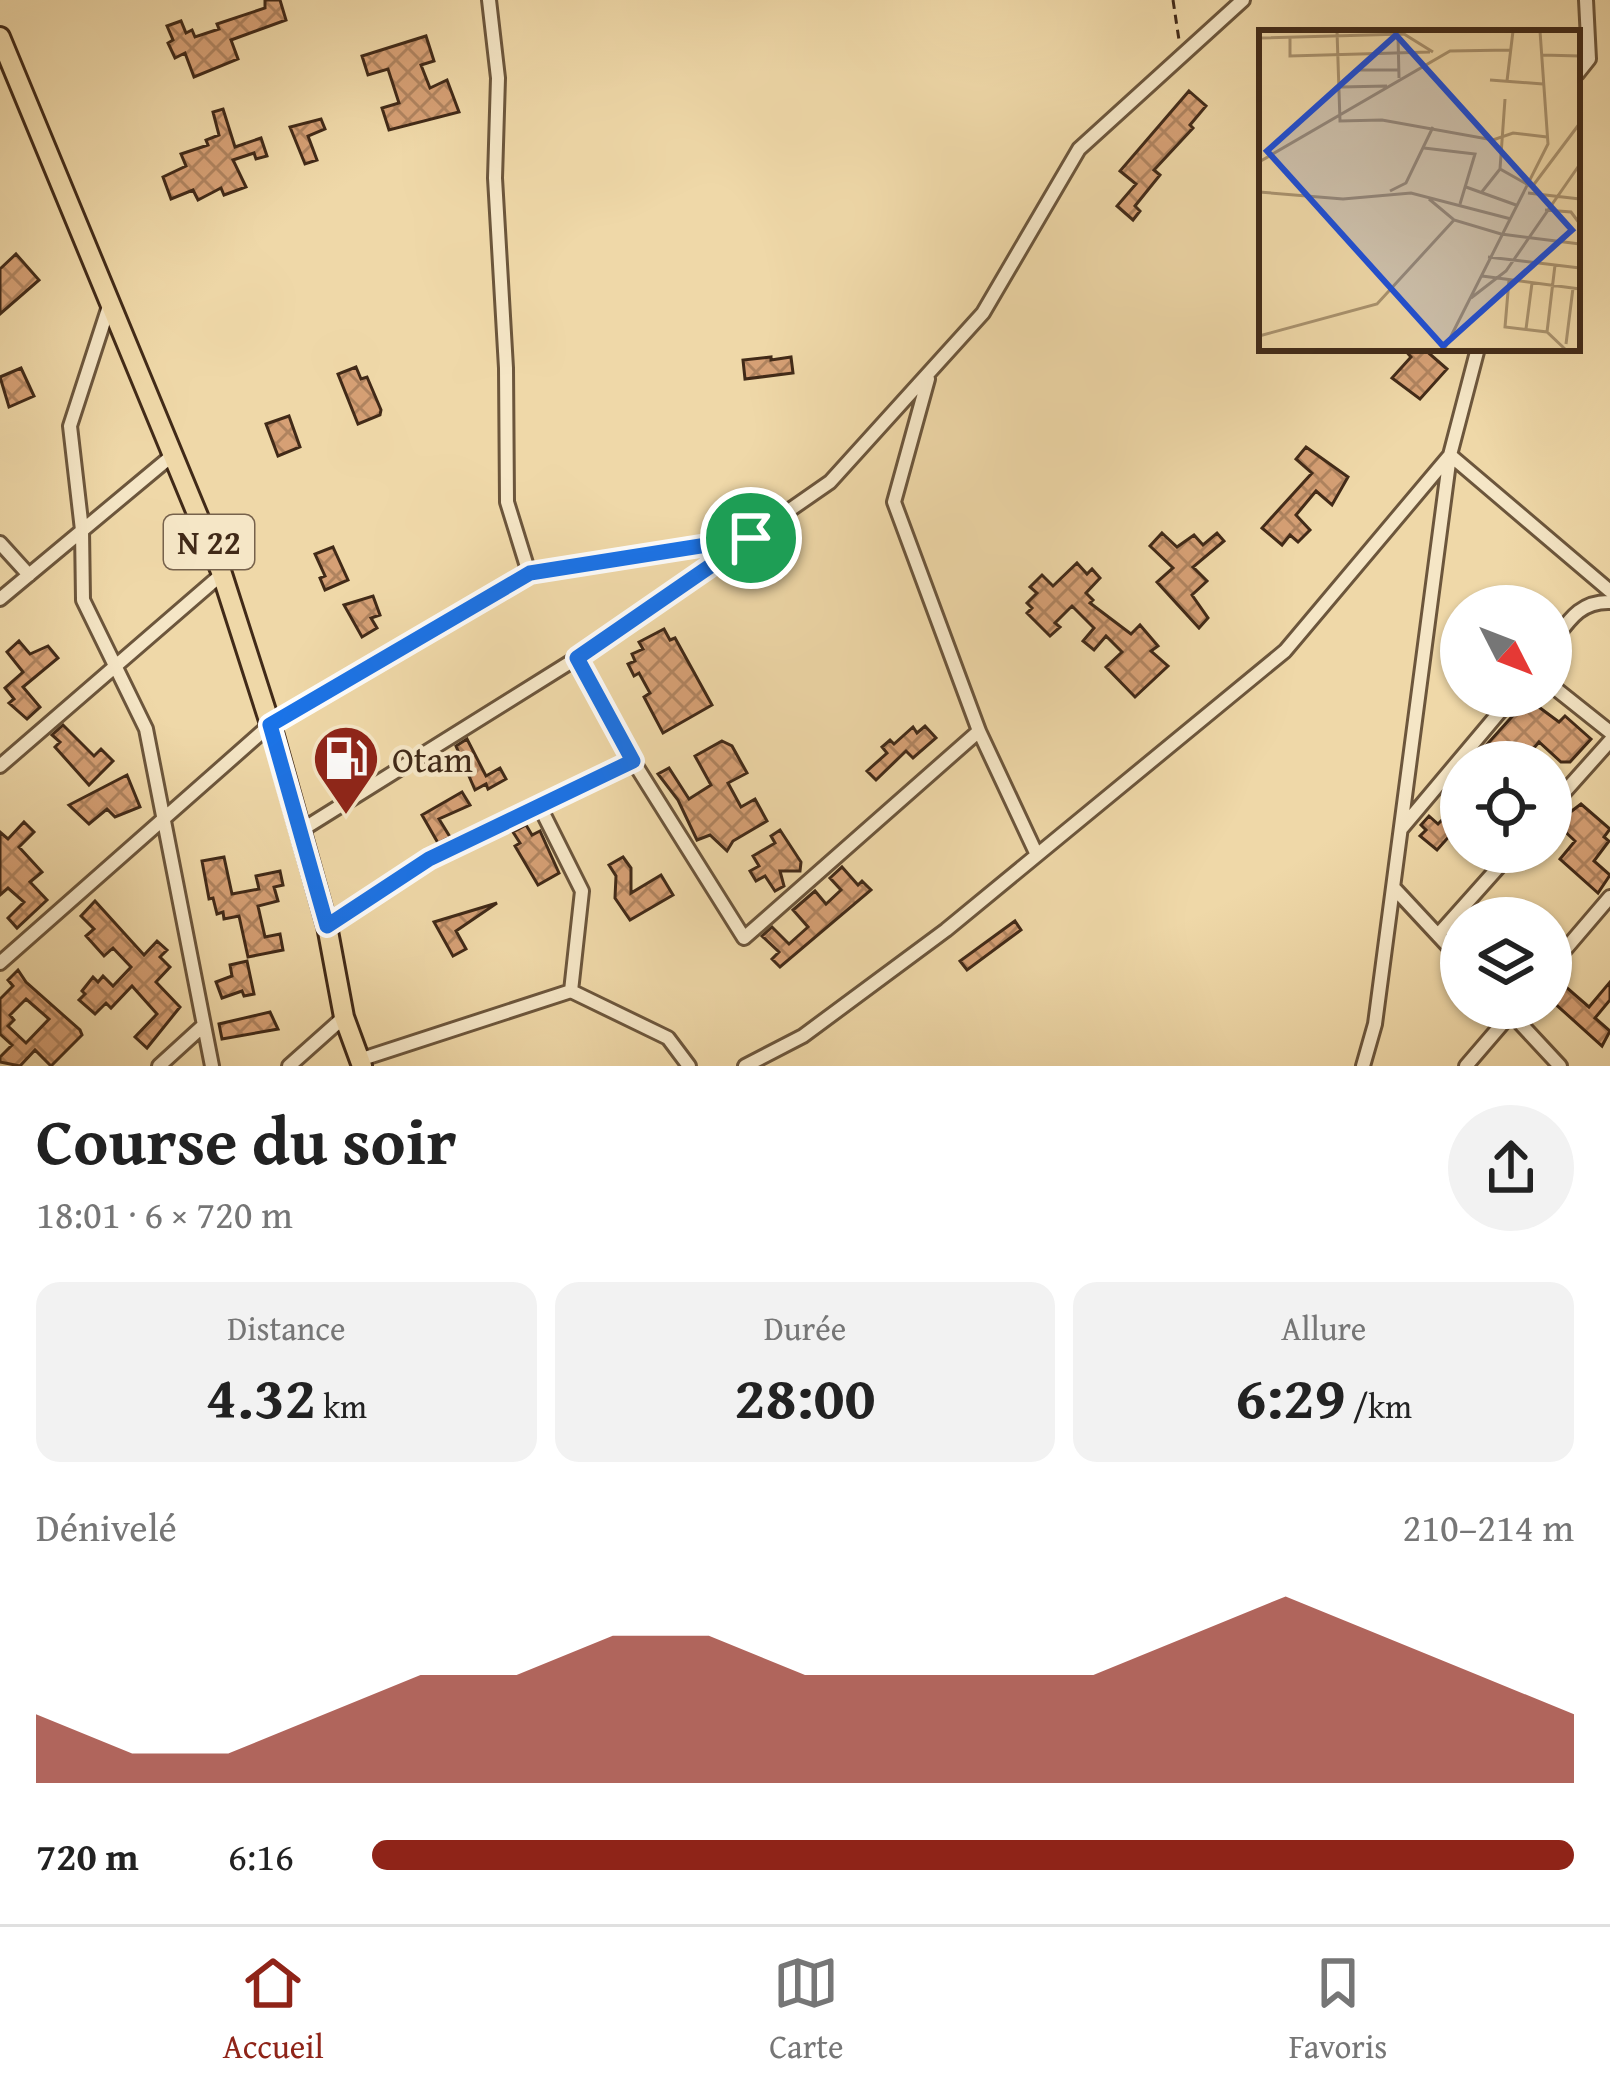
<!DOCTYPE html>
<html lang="fr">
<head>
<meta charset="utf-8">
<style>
  body { margin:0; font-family:"Gentium Book Plus",serif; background:#f2f2f2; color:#222; height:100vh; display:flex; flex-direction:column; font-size:45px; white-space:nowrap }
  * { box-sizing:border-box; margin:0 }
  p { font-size:39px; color:#767676 }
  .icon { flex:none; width:66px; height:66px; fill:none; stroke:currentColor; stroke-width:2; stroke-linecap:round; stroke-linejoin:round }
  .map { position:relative; height:1066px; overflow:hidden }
  .panel { display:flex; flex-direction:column; background:#fff; flex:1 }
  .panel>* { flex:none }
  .needle { width:78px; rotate:132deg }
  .tools { position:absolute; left:1440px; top:585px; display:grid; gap:24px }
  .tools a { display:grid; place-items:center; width:132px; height:132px; border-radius:50%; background:#fff; box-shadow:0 3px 9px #0004; font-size:60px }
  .pin { position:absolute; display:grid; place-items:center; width:102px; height:102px; color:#fff; margin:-51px; border:6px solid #fff; border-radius:50%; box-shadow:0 3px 12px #0007 }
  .round { display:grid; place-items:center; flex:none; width:126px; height:126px; border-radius:63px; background:#f2f2f2 }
  .headline { display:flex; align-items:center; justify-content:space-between; height:204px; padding:0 36px }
  h1 { font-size:66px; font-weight:700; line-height:90px }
  .stats { display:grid; grid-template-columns:repeat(3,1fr); gap:18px; height:204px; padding:12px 36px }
  .stats div { display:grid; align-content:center; border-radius:24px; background:#f2f2f2; text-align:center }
  .stats b { font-size:60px; font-weight:700 }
  .stats small { font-size:33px; font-weight:400 }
  .stats p { font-size:33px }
  .chart { height:336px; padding:24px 36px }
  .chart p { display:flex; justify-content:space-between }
  .chart svg { width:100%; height:216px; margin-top:12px; fill:#8f2418; opacity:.7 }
  ul { padding:0 36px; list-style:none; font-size:39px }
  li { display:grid; grid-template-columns:192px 144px 1fr; align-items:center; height:90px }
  li i { height:30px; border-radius:15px; background:#8f2418 }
  .tab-bar { display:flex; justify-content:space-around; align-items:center; height:168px; border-top:3px solid #e0e0e0; background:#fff; font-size:33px; color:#767676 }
  .tab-bar a { display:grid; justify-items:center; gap:6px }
  .tab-bar .active { color:#8f2418 }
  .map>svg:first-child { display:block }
  .building { fill:url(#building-cross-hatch); stroke:#412a18; stroke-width:3; fill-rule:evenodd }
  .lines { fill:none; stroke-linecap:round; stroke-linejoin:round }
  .street-casing { stroke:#6c563c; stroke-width:18 }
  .primary-casing { stroke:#412a18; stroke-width:24 }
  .path { stroke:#412a18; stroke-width:3; stroke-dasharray:9 6; stroke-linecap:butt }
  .street { stroke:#f5e6c6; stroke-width:12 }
  .primary { stroke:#efd8a8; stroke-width:18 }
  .route-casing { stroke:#fff; stroke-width:24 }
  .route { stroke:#1a73e8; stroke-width:15 }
  .labels { text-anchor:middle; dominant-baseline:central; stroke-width:9; stroke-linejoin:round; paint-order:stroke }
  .shield { fill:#f5e6c6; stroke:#77624c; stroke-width:3 }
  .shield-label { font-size:33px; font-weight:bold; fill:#412a18 }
  .poi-label { font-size:36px; fill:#412a18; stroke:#f5e6c6; text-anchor:start }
  .inset-road { fill:none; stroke:#a9926e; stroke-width:3 }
  .view { fill:#1d4ed8; fill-opacity:0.15; stroke:#1d4ed8; stroke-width:6 }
  .inset-edge { fill:none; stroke:#412a18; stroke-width:6 }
</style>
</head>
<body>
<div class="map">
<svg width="1610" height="1066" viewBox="0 0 1610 1066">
  <defs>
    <pattern id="building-cross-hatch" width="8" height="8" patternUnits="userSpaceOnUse" patternTransform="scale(3)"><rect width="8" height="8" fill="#d6a075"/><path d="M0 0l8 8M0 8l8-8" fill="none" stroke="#af835f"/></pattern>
  </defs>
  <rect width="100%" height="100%" fill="#efd8a8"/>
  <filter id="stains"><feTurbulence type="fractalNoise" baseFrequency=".00167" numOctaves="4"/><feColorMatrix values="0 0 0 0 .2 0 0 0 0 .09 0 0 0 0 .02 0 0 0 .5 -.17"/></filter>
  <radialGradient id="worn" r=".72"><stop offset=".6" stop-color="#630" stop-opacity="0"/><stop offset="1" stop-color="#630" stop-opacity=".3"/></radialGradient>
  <!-- building -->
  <path class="building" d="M265 0H280L286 20 231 40 238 59 194 77 185 53 175 58 168 43 173 40 167 26 181 21 186 33 192 30 195 37 219 29 217 24 265 8Z
    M426 36 434 61 421 65 430 88 447 80 459 112 389 130 382 108 399 103 388 69 368 75 362 56Z
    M1189 91 1206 106 1190 125 1193 128 1154 170 1160 175 1135 206 1140 211 1133 220 1117 206 1136 184 1120 171Z
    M223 109 235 147 261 138 267 156 256 159 254 153 233 160 246 187 224 195 221 188 198 200 193 190 171 199 163 177 186 166 181 154 208 145 206 140 219 135 213 112Z
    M321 119 325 129 308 136 317 160 305 164 290 127Z
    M16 254 39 280 0 314V269Z
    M1403 348H1423L1447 369 1420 399 1392 378 1411 357Z
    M771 357V360L791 357 793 373 745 379 743 360Z
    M356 367 361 379 367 377 381 410 380 415 358 424 338 374Z
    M21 368 34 396 9 407 0 377Z
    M289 416 300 447 278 456 266 424Z
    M1306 447 1348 477 1332 505 1316 491 1296 515 1310 530 1298 542 1290 535 1282 545 1262 528 1312 473 1296 459Z
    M1162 533 1177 547 1194 535 1203 545 1217 533 1224 541 1193 567 1207 581 1192 595 1208 618 1199 628 1157 582 1173 568 1150 546Z
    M333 547 348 580 325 590 320 578 325 576 315 554Z
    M1077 563 1087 574 1092 569 1100 578 1086 593 1093 600 1090 603 1131 634 1140 625 1158 646 1151 651 1168 666 1135 697 1106 667 1122 652 1106 636 1094 650 1083 641 1094 628 1072 606 1055 623 1060 627 1050 636 1027 613 1032 608 1027 603 1037 593 1030 587 1042 575 1053 586Z
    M373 596 380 615 371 618 377 628 362 637 344 605Z
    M664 629 670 640 675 638 712 705 663 733 644 697 650 693 639 673 634 676 628 664 635 661 632 654 643 649 639 642Z
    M19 641 30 654 48 646 58 658 23 687 40 707 27 719 9 703 14 699 5 688 23 672 7 652Z
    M1528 699 1559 722 1565 716 1591 739 1570 762H1561L1539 742 1522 762H1471Z
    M63 725 94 756 101 749 113 761 89 785 55 747 60 742 52 735Z
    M925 726 936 738 913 758 906 751 876 780 867 771 887 753 882 747 890 740 894 744 913 727 917 733Z
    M467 739 486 776 500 768 506 779 488 789 486 784 475 790 456 746Z
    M722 741 732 746 747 773 728 783 741 807 755 799 767 821 733 841 727 851 710 835 697 840 678 800 658 774 669 768 689 799 711 785 695 756Z
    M127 775 140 807 115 817 107 809 89 824 69 805Z
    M462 792 470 805 439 819 450 837 438 843 422 815Z
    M1581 804 1610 829 1604 837 1609 841 1594 861 1610 875 1598 893 1560 859 1575 841 1556 823Z
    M1453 809 1461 816V823L1437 850 1420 836 1426 830 1421 825 1429 816 1438 824Z
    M24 822 34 832 19 847 42 872 30 882 47 900 17 928 8 918 24 902 8 888 0 895V832L8 839Z
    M526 825 532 835 540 831 559 873 538 885 515 846 520 843 513 832Z
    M780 830 801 862 800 871H780L784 886 775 891 765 876 756 881 750 871 759 866 753 856 775 843 771 836Z
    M224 857 232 894 259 889 256 876 280 871 283 885 274 887 278 901 258 906 265 937 280 934 283 950 248 957 239 916 224 919 223 912 217 914 213 898 209 899 202 861Z
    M623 857 631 868V893L661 875 673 895 630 920 615 898 616 876 609 865Z
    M842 867 858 885 862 881 871 890 780 967 772 959 779 952 762 936 772 927 789 944 808 927 793 910 815 891 826 904 841 890 830 878Z
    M95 901 144 955 157 941 167 950 160 957 170 967 156 982 180 1007 147 1048 135 1037 157 1014 132 986 111 1008 106 1003 95 1014 79 1000 85 994 82 991 93 977 98 982 103 976 113 986 131 967 113 948 104 956 86 936 94 929 81 916Z
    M497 903 456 931 466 949 453 956 434 922Z
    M1015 921 1021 930 967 970 960 961Z
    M247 961 254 994 244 996 242 991 222 998 216 982 232 976 230 965Z
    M18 970 26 982 80 1030 82 1035 51 1066 35 1050 20 1066 0 1062V1057L12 1045 0 1034V999L13 986 8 980ZM26 999 49 1019 26 1043 8 1026 14 1020 10 1015Z
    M1610 982V1000L1595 1018 1610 1031 1602 1046 1552 1001 1565 986 1589 1007Z
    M270 1012 278 1029 222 1039 219 1024Z"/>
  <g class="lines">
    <defs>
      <path id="street" d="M489 0 498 78 495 178 506 368 507 502 529 573
        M1577 74 1589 59 1586 0
        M110 303 70 426 82 530 83 600 146 729 212 1066
        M928 379 894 502 979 731 1037 855
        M0 543 29 575
        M0 599 174 454
        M1551 644C1568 622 1579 601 1610 602
        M577 658 633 761 744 938 979 731
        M1551 685 1610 732
        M0 766 222 574
        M1551 807 1610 741
        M1402 828 1513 696
        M300 831 577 658 830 482 983 313 1079 149 1243 0
        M1394 888 1461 960
        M327 926 429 859 633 761
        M1438 935 1512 852
        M0 963 270 725 529 573 743 539
        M1551 966 1610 897
        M571 991 668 1038 689 1066
        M1506 1008 1560 1066
        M360 1065 359 1060 571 991 582 891 539 805
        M159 1066 204 1025
        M289 1066 344 1017
        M745 1066 803 1036 946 930 1285 651 1450 455 1610 591
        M1363 1066 1375 1024 1450 455 1478 348
        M1466 1066 1515 1009"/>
      <path id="primary" d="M0 37 222 574 274 736 327 926 344 1017 362 1066"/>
    </defs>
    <!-- street casing -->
    <use href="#street" class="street-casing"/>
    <!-- primary casing -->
    <use href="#primary" class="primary-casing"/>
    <!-- path -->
    <path class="path" d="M1173 0 1179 40"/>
    <!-- street -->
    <use href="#street" class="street"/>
    <!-- primary -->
    <use href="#primary" class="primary"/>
  </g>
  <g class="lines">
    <defs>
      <path id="route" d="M751 538 577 658 633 761 429 859 327 926 270 725 530 573Z"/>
    </defs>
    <!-- route casing -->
    <use href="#route" class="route-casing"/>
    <!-- route -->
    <use href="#route" class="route"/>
  </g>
  <!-- icons -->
  <defs>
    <symbol id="fuel-pin" viewBox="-11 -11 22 30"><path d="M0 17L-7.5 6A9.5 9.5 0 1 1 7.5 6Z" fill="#8f2418" stroke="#f5e6c6"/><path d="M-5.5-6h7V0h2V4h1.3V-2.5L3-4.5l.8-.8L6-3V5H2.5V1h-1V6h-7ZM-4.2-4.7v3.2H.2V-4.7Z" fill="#fff"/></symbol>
  </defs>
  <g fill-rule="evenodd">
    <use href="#fuel-pin" x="308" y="720" width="76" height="104"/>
  </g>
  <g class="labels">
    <!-- shield labels -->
    <rect class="shield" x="164" y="515" width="90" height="54" rx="9"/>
    <g class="shield-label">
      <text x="209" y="542">N 22</text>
    </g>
    <!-- poi labels -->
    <g class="poi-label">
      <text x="392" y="758">Otam</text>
    </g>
  </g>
  <!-- overview -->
  <g transform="translate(1259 30)">
    <rect width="321" height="321" fill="#efd8a8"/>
    <path class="inset-road" d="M78 1 81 91 123 90 234 110 254 103 288 107M139 5 140 48M31 7V26L171 22M0 8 145 4 174 22M283 25 321 26M97 40H140M231 50 284 54M248 51 254 1M82 57 128 56M165 118 216 124 201 174M0 132 191 21 251 20M241 139 246 69M207 157 257 175M131 161 147 153 174 97M0 162 84 169 152 163 252 189M222 163 241 139 273 157 321 93M269 163 321 169M170 169 195 190 242 204 321 214M286 180 312 182 321 194M229 227 321 238M223 246 321 259M250 250 246 297 288 302 307 320M212 268 247 241 321 134M267 299 273 253M288 302 296 235M0 306 118 274 195 190M307 314 314 258M185 320 289 114 281 1"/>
    <path class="view" d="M137 5 313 200 184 316 8 121Z"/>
    <rect width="321" height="321" class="inset-edge"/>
  </g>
  <rect width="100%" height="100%" filter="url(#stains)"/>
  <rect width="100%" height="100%" fill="url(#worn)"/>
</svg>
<div class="tools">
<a><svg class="needle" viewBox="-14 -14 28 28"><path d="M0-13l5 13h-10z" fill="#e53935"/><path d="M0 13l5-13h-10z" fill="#767676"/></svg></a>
<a><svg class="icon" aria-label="locate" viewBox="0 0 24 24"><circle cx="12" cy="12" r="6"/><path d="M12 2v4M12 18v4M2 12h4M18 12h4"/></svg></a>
<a><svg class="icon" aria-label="layers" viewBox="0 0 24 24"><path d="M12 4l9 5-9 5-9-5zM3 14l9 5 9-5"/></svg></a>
</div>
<div class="pin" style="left:751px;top:538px;background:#1e9e55"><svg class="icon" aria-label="arrive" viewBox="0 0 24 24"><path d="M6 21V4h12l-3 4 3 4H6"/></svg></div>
</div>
<section class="panel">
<div class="headline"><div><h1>Course du soir</h1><p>18:01 · 6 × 720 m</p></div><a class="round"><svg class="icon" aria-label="share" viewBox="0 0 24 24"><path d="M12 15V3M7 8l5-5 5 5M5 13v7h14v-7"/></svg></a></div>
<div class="stats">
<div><p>Distance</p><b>4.32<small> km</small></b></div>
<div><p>Durée</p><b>28:00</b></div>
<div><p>Allure</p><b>6:29<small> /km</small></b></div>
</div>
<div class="chart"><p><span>Dénivelé</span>210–214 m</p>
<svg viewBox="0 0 160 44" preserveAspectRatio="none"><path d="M0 44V30L10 38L20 38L30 30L40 22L50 22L60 14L70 14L80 22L90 22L100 22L110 22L120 14L130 6L140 14L150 22L160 30V44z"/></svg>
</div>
<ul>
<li><b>720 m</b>6:16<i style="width:100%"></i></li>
</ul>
</section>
<nav class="tab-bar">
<a class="active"><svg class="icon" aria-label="home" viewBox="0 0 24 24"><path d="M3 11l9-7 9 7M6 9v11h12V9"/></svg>Accueil</a>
<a><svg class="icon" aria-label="map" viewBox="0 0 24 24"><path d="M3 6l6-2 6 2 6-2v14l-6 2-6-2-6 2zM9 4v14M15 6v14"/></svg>Carte</a>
<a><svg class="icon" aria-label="saved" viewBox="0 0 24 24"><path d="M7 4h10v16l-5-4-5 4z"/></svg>Favoris</a>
</nav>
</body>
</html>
